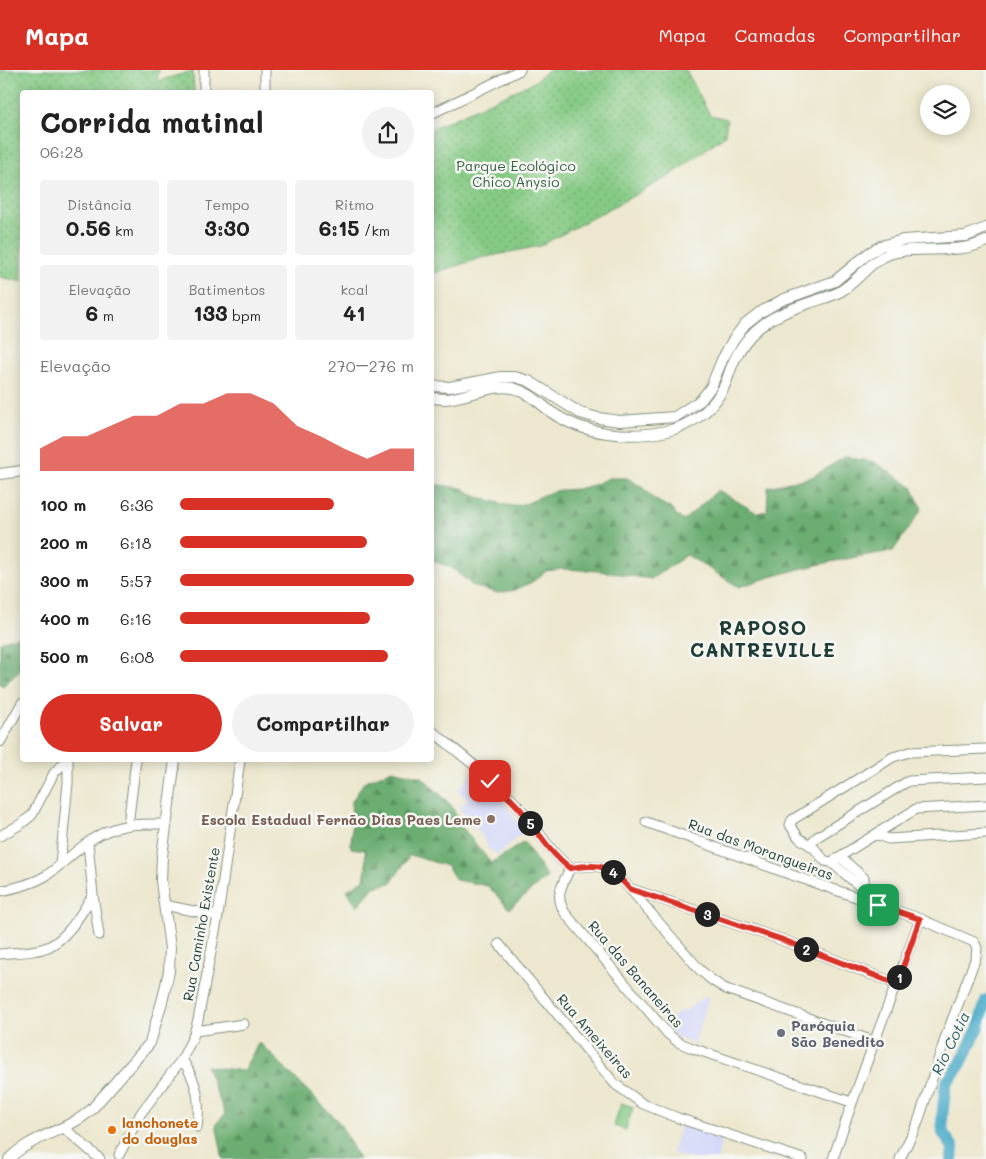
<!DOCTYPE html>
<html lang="pt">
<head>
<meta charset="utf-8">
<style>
  body { margin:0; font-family:Mali,sans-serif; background:#f2f2f2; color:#222; height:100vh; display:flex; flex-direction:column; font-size:19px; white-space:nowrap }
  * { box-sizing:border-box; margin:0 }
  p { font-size:16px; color:#767676 }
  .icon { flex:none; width:28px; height:28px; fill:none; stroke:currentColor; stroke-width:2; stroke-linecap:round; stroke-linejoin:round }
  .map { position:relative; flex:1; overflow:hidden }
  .drawer { position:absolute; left:20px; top:20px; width:414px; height:672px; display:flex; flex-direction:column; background:#fff; border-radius:5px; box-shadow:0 2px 12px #0003 }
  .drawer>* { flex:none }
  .buttons { position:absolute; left:920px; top:15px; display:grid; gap:10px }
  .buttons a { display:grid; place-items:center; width:50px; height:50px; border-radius:50%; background:#fff; box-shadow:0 2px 12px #0003; font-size:25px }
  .pin { position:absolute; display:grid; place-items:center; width:42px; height:42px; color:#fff; margin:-21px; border-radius:10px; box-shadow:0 2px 8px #0006 }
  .km { position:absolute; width:25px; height:25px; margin:-12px; border-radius:50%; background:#222; color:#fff; font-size:14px; line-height:25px; text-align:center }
  .round { display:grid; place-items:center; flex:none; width:52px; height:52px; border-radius:26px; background:#f2f2f2 }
  .summary { display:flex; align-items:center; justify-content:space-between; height:85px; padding:0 20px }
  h1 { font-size:28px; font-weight:700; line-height:38px }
  .figures { display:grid; grid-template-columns:repeat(3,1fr); gap:8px; height:85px; padding:5px 20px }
  .figures div { display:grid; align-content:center; border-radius:5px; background:#f2f2f2; text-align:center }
  .figures b { font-size:21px; font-weight:700 }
  .figures small { font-size:14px; font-weight:400 }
  .figures p { font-size:14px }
  .chart { height:140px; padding:10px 20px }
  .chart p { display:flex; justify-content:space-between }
  .chart svg { width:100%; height:90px; margin-top:5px; fill:#d93025; opacity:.7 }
  .action { display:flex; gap:10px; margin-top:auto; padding:10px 20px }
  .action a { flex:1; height:58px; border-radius:30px; background:#d93025; color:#fff; font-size:20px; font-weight:700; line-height:58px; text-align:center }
  .action a+a { background:#f2f2f2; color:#222 }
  ul { padding:0 20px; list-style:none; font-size:16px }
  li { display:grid; grid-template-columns:80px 60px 1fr; align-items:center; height:38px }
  li i { height:12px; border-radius:6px; background:#d93025 }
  header { display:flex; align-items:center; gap:30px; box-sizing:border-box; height:70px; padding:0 25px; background:#d93025; color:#fff }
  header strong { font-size:24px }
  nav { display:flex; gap:28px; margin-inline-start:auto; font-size:18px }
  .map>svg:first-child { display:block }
  .built { fill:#d4d8f9 }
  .forest { fill:url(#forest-firs); stroke:#467653 }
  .park { fill:url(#park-dots); stroke:#52845c }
  .garden { fill:#85ca84; stroke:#52845c }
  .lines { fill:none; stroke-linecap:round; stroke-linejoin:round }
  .river { stroke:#4aaac9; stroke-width:12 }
  .minor-casing { stroke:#869281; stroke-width:11 }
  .tertiary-casing { stroke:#869281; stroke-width:12 }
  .minor { stroke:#fff; stroke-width:9 }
  .tertiary { stroke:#fff; stroke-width:10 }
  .route-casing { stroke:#fff; stroke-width:10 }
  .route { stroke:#d93025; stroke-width:6 }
  .education-dot { fill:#8d6e63; stroke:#f6f6f2; stroke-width:2 }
  .worship-dot { fill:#6b7280; stroke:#f6f6f2; stroke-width:2 }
  .food-dot { fill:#e8710a; stroke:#f6f6f2; stroke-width:2 }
  .labels { text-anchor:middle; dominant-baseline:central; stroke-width:5; stroke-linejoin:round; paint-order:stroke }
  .park-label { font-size:14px; fill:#386048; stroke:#f6f6f2 }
  .education-label { font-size:14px; font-weight:bold; fill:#785e54; stroke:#f6f6f2; text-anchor:end }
  .street-label { font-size:14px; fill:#1f3d34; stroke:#f6f6f2 }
  .worship-label { font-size:14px; font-weight:bold; fill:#5b616d; stroke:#f6f6f2; text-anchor:start }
  .food-label { font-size:14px; font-weight:bold; fill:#c56008; stroke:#f6f6f2; text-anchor:start }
  .water-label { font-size:15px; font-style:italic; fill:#2c5e61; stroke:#f6f6f2 }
  .district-label { font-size:19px; font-weight:bold; letter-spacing:1px; fill:#1f3d34; stroke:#f6f6f2 }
</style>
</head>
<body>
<header>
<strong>Mapa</strong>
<nav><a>Mapa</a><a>Camadas</a><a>Compartilhar</a></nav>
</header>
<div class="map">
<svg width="986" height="1089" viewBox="0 0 986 1089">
  <defs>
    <pattern id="forest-firs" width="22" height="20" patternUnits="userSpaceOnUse" patternTransform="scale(1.25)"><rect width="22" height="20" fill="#6cae72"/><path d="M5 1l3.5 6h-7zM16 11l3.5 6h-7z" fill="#588f5e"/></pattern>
    <pattern id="park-dots" width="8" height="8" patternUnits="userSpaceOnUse" patternTransform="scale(1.25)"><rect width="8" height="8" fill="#85ca84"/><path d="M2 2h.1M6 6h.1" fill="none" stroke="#6ca56d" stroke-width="1.8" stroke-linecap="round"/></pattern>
  </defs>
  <rect width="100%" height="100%" fill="#f6f6f2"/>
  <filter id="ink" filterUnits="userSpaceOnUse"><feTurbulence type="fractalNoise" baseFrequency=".02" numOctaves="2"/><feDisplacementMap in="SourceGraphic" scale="10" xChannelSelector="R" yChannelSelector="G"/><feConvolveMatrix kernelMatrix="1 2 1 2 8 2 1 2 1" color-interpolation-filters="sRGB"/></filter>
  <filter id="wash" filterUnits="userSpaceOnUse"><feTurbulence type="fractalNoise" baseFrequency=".0096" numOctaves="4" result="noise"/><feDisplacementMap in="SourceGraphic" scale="20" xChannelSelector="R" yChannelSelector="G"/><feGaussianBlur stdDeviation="1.12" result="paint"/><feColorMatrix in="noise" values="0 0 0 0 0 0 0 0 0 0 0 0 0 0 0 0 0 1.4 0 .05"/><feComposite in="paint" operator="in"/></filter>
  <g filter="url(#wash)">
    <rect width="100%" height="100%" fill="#ece7ce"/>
    <!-- built -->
    <path class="built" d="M474 701 488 712 526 763 518 766 497 785 488 778 483 767 459 738 467 730 457 720Z
      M705 926 709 928 694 974 678 968 665 955 680 940 684 942Z
      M681 1053 723 1067 717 1089H692L672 1083Z"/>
    <!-- forest -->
    <path class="forest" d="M845 387 875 392 912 417 922 439 893 481C840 489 791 499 739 517L687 485 651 509 600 501 563 499 546 501 532 512 515 520 498 523 473 516 452 498 431 490V414L462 418 477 427 511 436 528 433 543 425 560 420 577 419 593 415 609 408H627L642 417 654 429 670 438 683 451 718 420 757 443 767 441 768 417 812 407Z
      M22 565V599L3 616 0 614V572Z
      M392 700 422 707 451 735 461 756 491 793 524 772 547 807 509 839 488 816 456 810 447 796 410 785 391 813 374 817 357 837 347 820 364 810 366 798 365 780 351 778 352 747 351 733 364 712Z
      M259 972 339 1052 359 1089H223L216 1054 225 1044 206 996 243 1001Z"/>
    <!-- park -->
    <path class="park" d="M0 0H159L157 11 193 1 194 22H22V212L0 207Z
      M548 0H686L710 45 727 49 725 65 670 106 540 176 481 188 431 204V59L534 12Z"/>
    <!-- garden -->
    <path class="garden" d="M621 1033 633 1037 626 1060 614 1056Z"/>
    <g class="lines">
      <!-- river -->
      <path class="river" d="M952 1089 953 1077 943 1063 942 1047 946 1013 960 995 978 959 986 930"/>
    </g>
  </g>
  <g filter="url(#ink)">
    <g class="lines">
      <defs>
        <path id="minor" d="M204 22V0
          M265 22V0
          M431 44 520 0
          M431 660C461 685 499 713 523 742 539 761 550 782 570 798 590 795 599 794 617 804L700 900 713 911 726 919 873 971
          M0 672 22 633
          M646 752 789 804 920 849 974 872 977 878 976 887 946 966 918 1052 900 1089
          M128 755 136 690
          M876 764 888 769 986 763
          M0 766 21 754 32 745 54 703 67 690
          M88 773 93 825 99 865
          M810 774 817 767 905 713 909 711 986 707
          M840 787 864 808 865 823
          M831 792 916 739 986 735
          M60 795 68 713V690
          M570 798C562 816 554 825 565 843L668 964 678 972 692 978 851 1032
          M631 819 780 869 897 914
          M864 820 831 792 825 791 814 778 799 768 790 755 792 750 885 692 893 687 910 682 986 679
          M0 821C16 818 33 814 47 805 69 790 87 767 113 759 130 753 148 754 166 754
          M164 835 218 846
          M499 874 615 1014 643 1034 678 1048 803 1089
          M0 884C15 882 36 883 50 876 69 866 82 842 93 825
          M195 961 244 954
          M182 989C197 1012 201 1030 197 1057
          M64 1058 100 1089
          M119 1085 141 1043 182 989 193 967 198 950 218 846 240 690
          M833 1089C859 1008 891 930 920 849"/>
        <path id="tertiary" d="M431 316 450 317 501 307H515L529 311 580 343 598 348 620 351 675 347 701 330 711 317 722 290 733 270 745 254 759 243 782 230 835 211 869 183 881 176 903 170 966 166 986 158
          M431 328C436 328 441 329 446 329 468 327 491 314 513 318 529 322 538 332 551 342 584 365 629 369 667 361 689 356 710 342 721 322 726 315 728 306 731 298 738 280 749 264 765 253 778 244 794 238 809 233 820 229 831 227 841 221 858 211 870 191 889 184 919 174 958 186 986 171
          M0 404 22 401
          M9 1089C32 1065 66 1062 91 1040L150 973 163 928 169 901 170 878 161 811 162 786 175 690"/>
      </defs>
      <!-- minor casing -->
      <use href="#minor" class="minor-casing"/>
      <!-- tertiary casing -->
      <use href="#tertiary" class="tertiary-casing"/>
      <!-- minor -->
      <use href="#minor" class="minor"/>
      <!-- tertiary -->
      <use href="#tertiary" class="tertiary"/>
    </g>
  </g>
  <g class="lines" filter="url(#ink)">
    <defs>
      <path id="route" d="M490 711C502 721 515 732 524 744 539 763 550 783 570 798 601 794 608 794 630 819L780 869 897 914 920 849 878 835"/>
    </defs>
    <!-- route casing -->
    <use href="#route" class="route-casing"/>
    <!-- route -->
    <use href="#route" class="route"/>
  </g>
  <!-- markers -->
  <circle class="education-dot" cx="491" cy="749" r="5"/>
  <circle class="worship-dot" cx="781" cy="963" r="5"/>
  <circle class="food-dot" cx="112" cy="1060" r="5"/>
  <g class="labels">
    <!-- park labels -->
    <g class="park-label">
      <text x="516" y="95">Parque Ecológico<tspan x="516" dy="16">Chico Anysio</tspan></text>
    </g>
    <!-- education labels -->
    <g class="education-label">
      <text x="481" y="749">Escola Estadual Fernão Dias Paes Leme</text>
    </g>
    <!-- street labels -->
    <g class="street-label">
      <text transform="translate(761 779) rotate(20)">Rua das Morangueiras</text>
      <text transform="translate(201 854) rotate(-80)">Rua Caminho Existente</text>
      <text transform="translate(636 904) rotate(49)">Rua das Bananeiras</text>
      <text transform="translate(595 966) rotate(49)">Rua Ameixeiras</text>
    </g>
    <!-- worship labels -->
    <g class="worship-label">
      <text x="791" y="955">Paróquia<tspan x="791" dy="16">São Benedito</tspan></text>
    </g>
    <!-- food labels -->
    <g class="food-label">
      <text x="122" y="1052">lanchonete<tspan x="122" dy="16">do douglas</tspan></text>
    </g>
    <!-- water labels -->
    <g class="water-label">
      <text transform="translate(950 973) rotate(-64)">Rio Cotia</text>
    </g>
    <!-- district labels -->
    <g class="district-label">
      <text x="763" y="557">RAPOSO<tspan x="763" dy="22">CANTREVILLE</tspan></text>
    </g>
  </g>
</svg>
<div class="buttons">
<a><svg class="icon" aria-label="layers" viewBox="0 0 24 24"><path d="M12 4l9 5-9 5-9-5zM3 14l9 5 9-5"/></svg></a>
</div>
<div class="pin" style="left:878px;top:835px;background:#1e9e55"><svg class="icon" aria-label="arrive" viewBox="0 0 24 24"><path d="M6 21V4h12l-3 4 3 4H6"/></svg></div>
<div class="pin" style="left:490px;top:711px;background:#d93025"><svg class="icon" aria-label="check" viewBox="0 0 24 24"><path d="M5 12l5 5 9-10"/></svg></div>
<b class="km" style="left:899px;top:907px">1</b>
<b class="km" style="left:806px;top:879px">2</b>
<b class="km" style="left:707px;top:844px">3</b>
<b class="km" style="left:613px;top:802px">4</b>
<b class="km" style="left:530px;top:753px">5</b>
<section class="drawer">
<div class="summary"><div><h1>Corrida matinal</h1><p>06:28</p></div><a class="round"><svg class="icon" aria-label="share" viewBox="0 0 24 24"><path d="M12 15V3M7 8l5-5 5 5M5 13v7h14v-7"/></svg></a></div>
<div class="figures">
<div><p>Distância</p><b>0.56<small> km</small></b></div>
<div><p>Tempo</p><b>3:30</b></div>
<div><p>Ritmo</p><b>6:15<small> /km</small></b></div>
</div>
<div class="figures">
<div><p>Elevação</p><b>6<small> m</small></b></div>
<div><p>Batimentos</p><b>133<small> bpm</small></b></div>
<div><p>kcal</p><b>41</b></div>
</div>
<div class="chart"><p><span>Elevação</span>270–276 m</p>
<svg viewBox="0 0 160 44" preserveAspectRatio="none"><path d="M0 44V33L10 27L20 27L30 22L40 17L50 17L60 11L70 11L80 6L90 6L100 11L110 22L120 27L130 33L140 38L150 33L160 33V44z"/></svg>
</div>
<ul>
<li><b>100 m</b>6:36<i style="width:66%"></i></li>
<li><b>200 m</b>6:18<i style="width:80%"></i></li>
<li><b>300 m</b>5:57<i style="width:100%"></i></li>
<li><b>400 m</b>6:16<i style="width:81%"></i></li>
<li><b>500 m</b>6:08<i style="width:89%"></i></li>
</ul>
<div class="action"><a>Salvar</a><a>Compartilhar</a></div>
</section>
</div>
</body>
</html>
